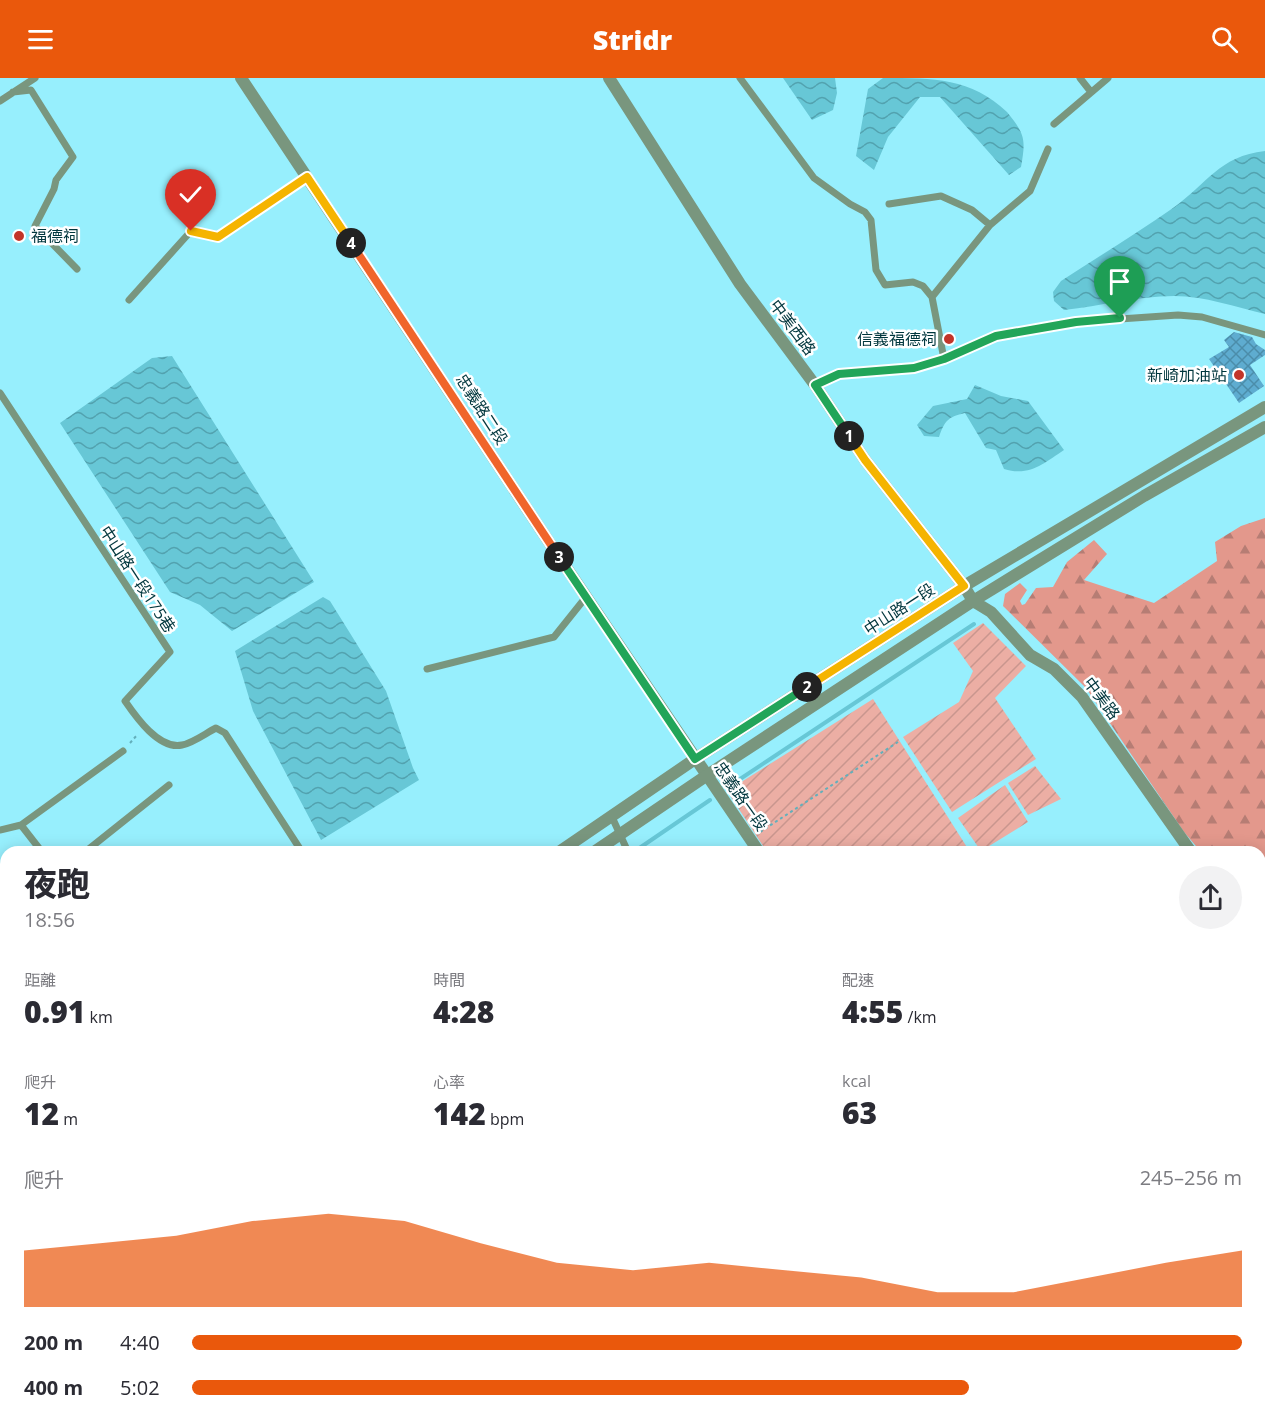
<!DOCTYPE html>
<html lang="zh-TW">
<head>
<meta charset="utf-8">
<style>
  body { margin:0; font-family:"Open Sans","Noto Sans TC",sans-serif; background:#f2f2f3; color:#2b2b33; height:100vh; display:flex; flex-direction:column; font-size:22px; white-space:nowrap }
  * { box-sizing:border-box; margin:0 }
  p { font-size:20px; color:#7c7c81 }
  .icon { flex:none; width:33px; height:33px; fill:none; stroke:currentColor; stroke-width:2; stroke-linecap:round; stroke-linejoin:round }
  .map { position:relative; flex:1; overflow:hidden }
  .panel { position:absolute; left:0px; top:768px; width:1266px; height:576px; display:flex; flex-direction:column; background:#fff; border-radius:18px 18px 0 0; box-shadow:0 3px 15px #0003 }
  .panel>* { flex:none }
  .pin { position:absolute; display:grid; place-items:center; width:51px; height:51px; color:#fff; margin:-62px -26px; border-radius:50% 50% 50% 0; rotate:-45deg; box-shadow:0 0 6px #0007 }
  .pin .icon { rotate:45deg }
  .km { position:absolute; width:30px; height:30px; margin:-15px; border-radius:50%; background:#222; color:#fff; font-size:16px; line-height:30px; text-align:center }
  .round { display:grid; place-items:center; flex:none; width:63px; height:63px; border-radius:32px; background:#f2f2f3 }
  .head { display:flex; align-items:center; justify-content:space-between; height:102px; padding:0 24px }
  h1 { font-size:33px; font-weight:800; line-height:45px }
  .metrics { display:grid; grid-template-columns:repeat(3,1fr); gap:9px; height:102px; padding:6px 24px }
  .metrics div { display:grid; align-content:center }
  .metrics b { font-size:30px; font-weight:800 }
  .metrics small { font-size:16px; font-weight:400 }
  .metrics p { font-size:16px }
  .chart { height:168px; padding:12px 24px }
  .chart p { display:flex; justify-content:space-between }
  .chart svg { width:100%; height:108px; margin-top:6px; fill:#ea580c; opacity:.7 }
  ul { padding:0 24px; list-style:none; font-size:20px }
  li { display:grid; grid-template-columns:96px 72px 1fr; align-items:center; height:45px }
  li i { height:15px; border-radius:8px; background:#ea580c }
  header { display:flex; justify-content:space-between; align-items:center; height:78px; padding:0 24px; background:#ea580c; color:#fff; font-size:27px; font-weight:800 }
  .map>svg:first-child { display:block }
  .forest { fill:url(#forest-firs) }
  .garden { fill:url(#garden-furrows) }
  .water { fill:url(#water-waves) }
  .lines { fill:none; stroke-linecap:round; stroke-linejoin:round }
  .stream { stroke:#67c7d6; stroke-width:4 }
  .river { stroke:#67c7d6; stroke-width:22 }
  .building { fill:url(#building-cross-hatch) }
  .path { stroke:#63afbb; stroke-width:2; stroke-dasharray:3 3; stroke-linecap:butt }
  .service { stroke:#79967e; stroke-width:7 }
  .minor { stroke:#79967e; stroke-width:12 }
  .tertiary { stroke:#79967e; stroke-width:12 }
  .split-1-casing { stroke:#fff; stroke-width:12 }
  .split-2-casing { stroke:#fff; stroke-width:12 }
  .split-3-casing { stroke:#fff; stroke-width:12 }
  .split-4-casing { stroke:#fff; stroke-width:12 }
  .split-5-casing { stroke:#fff; stroke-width:12 }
  .split-1 { stroke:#22a559; stroke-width:8 }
  .split-2 { stroke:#f5b400; stroke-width:8 }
  .split-3 { stroke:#22a559; stroke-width:8 }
  .split-4 { stroke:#f0652b; stroke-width:8 }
  .split-5 { stroke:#f5b400; stroke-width:8 }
  .poi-dot { fill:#c23529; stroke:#fff; stroke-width:2 }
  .labels { text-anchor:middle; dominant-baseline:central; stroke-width:5; stroke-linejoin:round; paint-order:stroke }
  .poi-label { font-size:16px; fill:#00363d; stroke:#fff; text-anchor:end }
  .street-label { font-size:16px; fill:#00363d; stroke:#fff }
</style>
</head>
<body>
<header><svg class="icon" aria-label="menu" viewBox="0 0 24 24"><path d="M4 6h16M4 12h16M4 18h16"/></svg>Stridr<svg class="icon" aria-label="search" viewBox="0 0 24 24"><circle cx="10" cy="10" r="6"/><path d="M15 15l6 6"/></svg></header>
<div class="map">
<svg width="1265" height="1344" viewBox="0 0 1265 1344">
  <defs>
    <pattern id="forest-firs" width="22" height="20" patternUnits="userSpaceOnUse" patternTransform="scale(1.5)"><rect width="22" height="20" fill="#e3988c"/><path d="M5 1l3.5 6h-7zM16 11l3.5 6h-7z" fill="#b67d74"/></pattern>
    <pattern id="garden-furrows" width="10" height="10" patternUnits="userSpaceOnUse" patternTransform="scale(1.5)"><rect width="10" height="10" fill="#ecaea4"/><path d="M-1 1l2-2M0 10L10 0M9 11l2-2" fill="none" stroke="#c9968e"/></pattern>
    <pattern id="water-waves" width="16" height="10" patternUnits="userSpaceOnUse" patternTransform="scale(1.5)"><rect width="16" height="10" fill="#67c7d6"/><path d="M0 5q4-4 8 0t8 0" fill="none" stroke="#52a2af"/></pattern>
    <pattern id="building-cross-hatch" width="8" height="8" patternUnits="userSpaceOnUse" patternTransform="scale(1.5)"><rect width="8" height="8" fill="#5eacd0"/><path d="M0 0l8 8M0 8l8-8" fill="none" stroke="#4b8daa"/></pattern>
  </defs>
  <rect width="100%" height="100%" fill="#97effd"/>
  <!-- forest -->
  <path class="forest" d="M1265 440V850L1260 844V774H1201L1184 754 1086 610 1003 528 1005 516 1020 505 1027 512 1020 523 1022 527 1025 526 1036 510 1053 509 1067 484 1094 462 1107 476 1084 502 1154 525 1217 483 1215 464 1241 448Z"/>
  <!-- garden -->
  <path class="garden" d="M983 545 1026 588 995 620 1036 681 952 734 903 659 959 624 973 593 953 565Z
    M873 621 970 774H767L727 713Z
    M1035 688 1061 721 1028 737 1008 705Z
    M1005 707 1028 744 981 773 958 740Z
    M1265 1093V1146L1260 1149V1096Z
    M1260 1198 1265 1205V1344H1147L1143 1338H1260Z"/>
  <!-- water -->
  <path class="water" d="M783 0H835L837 15 833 32 812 42Z
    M883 0C934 0 971 0 1007 34 1025 56 1026 61 1021 89L1009 97 940 19H920L888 59 874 92 856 78 868 11Z
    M1265 73V236C1236 229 1204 218 1174 218 1137 218 1101 228 1064 232L1054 223 1053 214 1061 203C1098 179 1137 155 1173 130 1207 106 1219 78 1265 73Z
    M172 278 314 504 232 553 200 527 170 514 60 345 152 280Z
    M975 307 1001 318 1028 323 1064 372C1044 385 1030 399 1004 391L996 372 986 370 965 335C948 339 945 342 939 359L924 358 917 347 933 328 967 321Z
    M323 519 330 523 386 613 413 690 419 702 321 762 253 633 235 573Z"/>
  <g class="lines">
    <!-- stream -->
    <path class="stream" d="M728 709 974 546
      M638 771 710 722
      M0 1061 6 1058"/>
    <!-- river -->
    <path class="river" d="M0 1112 6 1115
      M274 1338 293 1344
      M745 1338 749 1344
      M407 1344 443 1338"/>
  </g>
  <!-- building -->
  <path class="building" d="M1234 254 1252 259 1256 266 1265 272V277L1250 287 1264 308 1239 325 1209 281 1229 269 1224 262Z"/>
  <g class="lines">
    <!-- path -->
    <path class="path" d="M130 665 138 656
      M760 754 898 664"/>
    <!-- service -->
    <path class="service" d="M740 0 814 100 850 126 865 134 871 142 876 192 885 207 913 204 923 208 932 219 944 281
      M1080 0 1091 14
      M13 14 31 12 73 79 56 102 54 111 35 148 77 191
      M0 23 35 0
      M1054 46 1108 0
      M889 126 941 118 972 132 990 147
      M932 219 990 147 1030 113 1048 71
      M129 222 191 153 218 159 307 99
      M815 307 839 296 914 290 944 281 996 258 1076 244 1178 237 1202 239 1265 257
      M0 315 170 574 125 623C136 639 159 672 182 667 193 665 206 655 216 650L225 655 302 774
      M427 591 554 559 586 519
      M612 739 628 774
      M21 747 42 774
      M0 752 21 747 123 673
      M85 774 169 707
      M0 804 6 802
      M0 1050 6 1055
      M902 1338 912 1344"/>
    <!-- minor -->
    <path class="minor" d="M241 0 549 464 759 774
      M1133 1338 1137 1344"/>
    <!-- tertiary -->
    <path class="tertiary" d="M609 0 740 206 815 307 865 382 964 508 973 523 991 534 1030 577 1054 591 1082 619 1191 774
      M559 774 695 681 964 508 1265 329
      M594 774 706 698 973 523 1144 418 1265 349
      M1260 853 1265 859
      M0 1012 6 1010
      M0 1033 6 1030"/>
  </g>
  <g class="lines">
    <defs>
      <path id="split-1" d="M849 358 815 307 839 296 914 290 944 281 996 258 1076 244 1120 240"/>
      <path id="split-2" d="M807 609 964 508 865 382 849 358"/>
      <path id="split-3" d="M559 479 695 681 807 609"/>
      <path id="split-4" d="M351 165 559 479"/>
      <path id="split-5" d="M191 153 218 159 307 99 351 165"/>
    </defs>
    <!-- split-1 casing -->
    <use href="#split-1" class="split-1-casing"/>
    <!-- split-2 casing -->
    <use href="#split-2" class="split-2-casing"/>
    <!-- split-3 casing -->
    <use href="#split-3" class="split-3-casing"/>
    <!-- split-4 casing -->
    <use href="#split-4" class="split-4-casing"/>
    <!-- split-5 casing -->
    <use href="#split-5" class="split-5-casing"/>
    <!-- split-1 -->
    <use href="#split-1" class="split-1"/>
    <!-- split-2 -->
    <use href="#split-2" class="split-2"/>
    <!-- split-3 -->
    <use href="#split-3" class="split-3"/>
    <!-- split-4 -->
    <use href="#split-4" class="split-4"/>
    <!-- split-5 -->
    <use href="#split-5" class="split-5"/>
  </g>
  <!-- markers -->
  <g class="poi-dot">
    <circle cx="19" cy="158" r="6"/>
    <circle cx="949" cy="261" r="6"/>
    <circle cx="1239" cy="297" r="6"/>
  </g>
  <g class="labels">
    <!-- poi labels -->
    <g class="poi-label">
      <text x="31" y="158" text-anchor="start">福德祠</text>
      <text x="937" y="261">信義福德祠</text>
      <text x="1227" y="297">新崎加油站</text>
    </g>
    <!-- street labels -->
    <g class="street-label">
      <text transform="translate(793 249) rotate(53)">中美西路</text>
      <text transform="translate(482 331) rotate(57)">忠義路二段</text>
      <text transform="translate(138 501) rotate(57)">中山路一段175巷</text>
      <text transform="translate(899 531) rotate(-33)">中山路一段</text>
      <text transform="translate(1102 620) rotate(53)">中美路</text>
      <text transform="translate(741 718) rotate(55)">忠義路一段</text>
    </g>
  </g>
</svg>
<div class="pin" style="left:1120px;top:240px;background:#1e9e55"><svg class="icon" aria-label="arrive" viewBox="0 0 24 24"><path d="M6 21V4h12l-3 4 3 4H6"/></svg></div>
<div class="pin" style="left:191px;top:153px;background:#d93025"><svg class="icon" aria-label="check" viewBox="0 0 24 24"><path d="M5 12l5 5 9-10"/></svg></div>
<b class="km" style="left:849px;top:358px">1</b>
<b class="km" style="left:807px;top:609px">2</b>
<b class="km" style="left:559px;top:479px">3</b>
<b class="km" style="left:351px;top:165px">4</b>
<section class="panel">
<div class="head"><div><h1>夜跑</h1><p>18:56</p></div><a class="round"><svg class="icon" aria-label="share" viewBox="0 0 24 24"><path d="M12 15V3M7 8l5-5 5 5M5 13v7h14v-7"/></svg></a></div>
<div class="metrics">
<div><p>距離</p><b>0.91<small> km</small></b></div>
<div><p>時間</p><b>4:28</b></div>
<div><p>配速</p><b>4:55<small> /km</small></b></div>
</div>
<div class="metrics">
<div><p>爬升</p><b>12<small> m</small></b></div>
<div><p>心率</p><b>142<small> bpm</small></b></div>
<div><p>kcal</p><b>63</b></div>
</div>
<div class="chart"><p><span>爬升</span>245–256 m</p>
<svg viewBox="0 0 160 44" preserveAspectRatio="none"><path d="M0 44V21L10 18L20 15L30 9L40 6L50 9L60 18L70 26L80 29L90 26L100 29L110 32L120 38L130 38L140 32L150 26L160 21V44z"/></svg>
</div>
<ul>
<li><b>200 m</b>4:40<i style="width:100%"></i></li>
<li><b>400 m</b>5:02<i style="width:74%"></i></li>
</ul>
</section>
</div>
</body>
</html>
